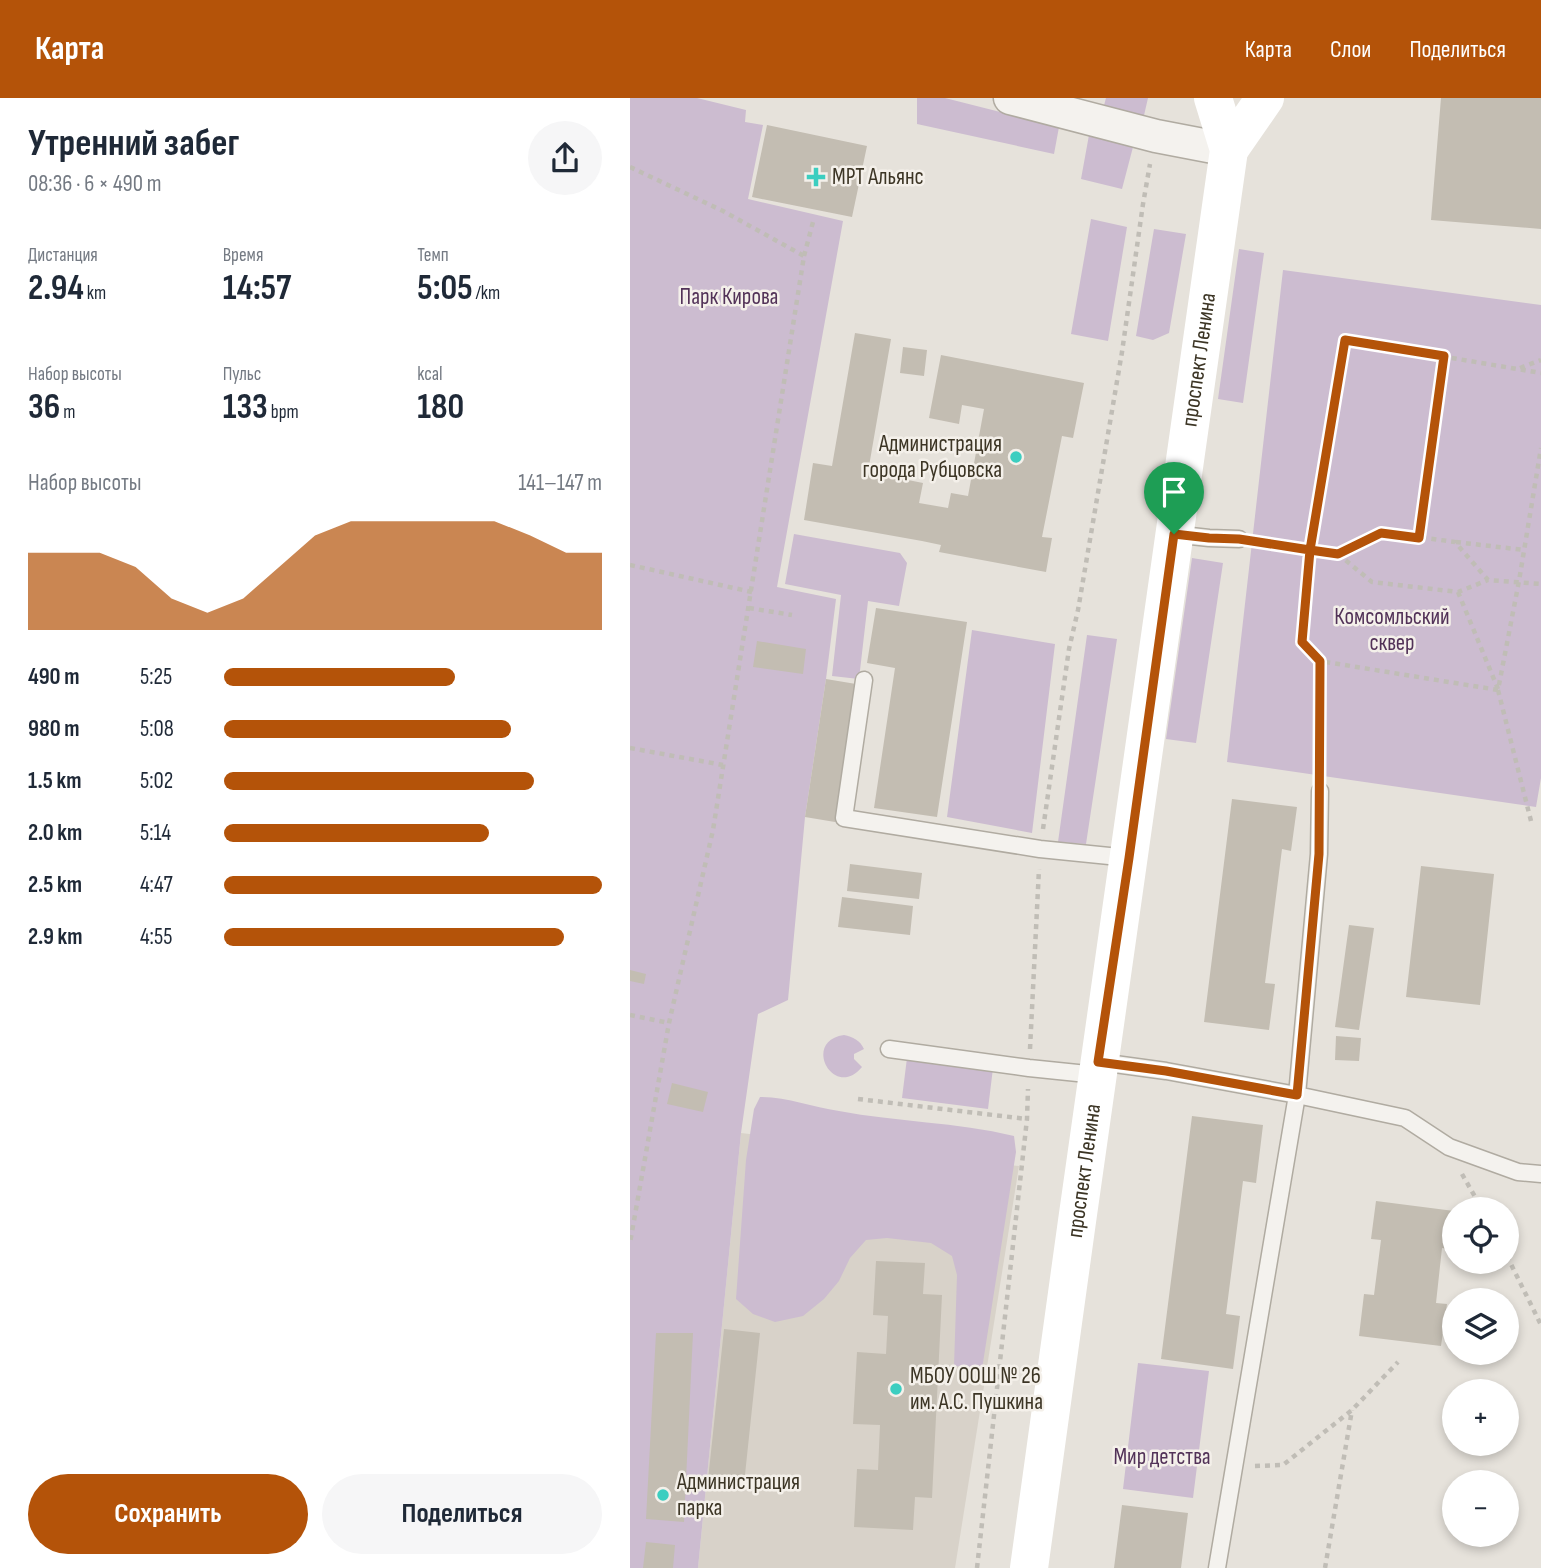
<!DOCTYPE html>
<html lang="ru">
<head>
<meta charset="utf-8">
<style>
  body { margin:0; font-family:"Sofia Sans Condensed",sans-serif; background:#f6f6f7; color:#1f2937; height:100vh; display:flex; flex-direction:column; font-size:26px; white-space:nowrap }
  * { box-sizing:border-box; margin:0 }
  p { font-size:23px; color:#747a83 }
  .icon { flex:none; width:38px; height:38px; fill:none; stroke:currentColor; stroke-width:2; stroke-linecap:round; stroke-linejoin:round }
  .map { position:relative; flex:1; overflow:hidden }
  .details { display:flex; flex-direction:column; background:#fff; width:630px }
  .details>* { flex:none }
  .controls { position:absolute; left:812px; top:1099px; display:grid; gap:14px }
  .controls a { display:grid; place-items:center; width:77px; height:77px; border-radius:50%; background:#fff; box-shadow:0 4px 10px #0003; font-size:35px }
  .pin { position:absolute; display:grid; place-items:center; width:60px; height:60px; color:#fff; margin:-72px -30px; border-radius:50% 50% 50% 0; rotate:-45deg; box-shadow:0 0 7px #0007 }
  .pin .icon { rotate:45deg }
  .round { display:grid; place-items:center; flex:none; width:74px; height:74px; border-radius:37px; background:#f6f6f7 }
  .summary { display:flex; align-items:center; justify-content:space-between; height:119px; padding:0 28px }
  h1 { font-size:38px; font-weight:700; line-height:52px }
  .stats { display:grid; grid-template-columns:repeat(3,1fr); gap:10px; height:119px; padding:7px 28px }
  .stats div { display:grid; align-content:center }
  .stats b { font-size:35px; font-weight:700 }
  .stats small { font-size:19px; font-weight:400 }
  .stats p { font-size:19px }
  .chart { height:196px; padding:14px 28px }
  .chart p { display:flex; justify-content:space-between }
  .chart svg { width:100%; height:126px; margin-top:7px; fill:#b45309; opacity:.7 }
  .cta { display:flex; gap:14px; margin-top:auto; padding:14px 28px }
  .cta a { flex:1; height:80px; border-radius:42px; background:#b45309; color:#fff; font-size:28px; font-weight:700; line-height:80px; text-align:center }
  .cta a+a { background:#f6f6f7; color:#1f2937 }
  ul { padding:0 28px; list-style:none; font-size:23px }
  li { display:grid; grid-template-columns:112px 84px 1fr; align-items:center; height:52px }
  li i { height:18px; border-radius:9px; background:#b45309 }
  header { display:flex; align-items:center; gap:42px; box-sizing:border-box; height:98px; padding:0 35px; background:#b45309; color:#fff }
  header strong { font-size:33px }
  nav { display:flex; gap:38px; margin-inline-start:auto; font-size:24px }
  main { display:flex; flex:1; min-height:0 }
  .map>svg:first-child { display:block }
  .built { fill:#d8d2c9 }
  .green { fill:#ccbcd0 }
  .building { fill:#c3bdb2 }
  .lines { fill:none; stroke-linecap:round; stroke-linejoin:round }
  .service-casing { stroke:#b0aba1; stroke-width:19 }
  .minor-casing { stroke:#b0aba1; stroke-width:35 }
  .path { stroke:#c0bdb6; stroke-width:4.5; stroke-dasharray:5 5; stroke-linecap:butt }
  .service { stroke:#f4f2ee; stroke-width:16 }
  .minor { stroke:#f4f2ee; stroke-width:32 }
  .secondary { stroke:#fff; stroke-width:38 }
  .route-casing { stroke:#fff; stroke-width:14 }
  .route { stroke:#b45309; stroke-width:9 }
  .poi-dot { fill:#3ccec0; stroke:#f4f0ea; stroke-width:2.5 }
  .labels { text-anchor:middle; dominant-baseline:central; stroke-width:5; stroke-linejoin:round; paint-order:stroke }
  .poi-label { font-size:23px; fill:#3c3525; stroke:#f4f0ea; text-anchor:start }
  .park-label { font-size:23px; fill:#523258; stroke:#f4f0ea }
  .street-label { font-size:23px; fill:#3c3525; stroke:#f4f0ea }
</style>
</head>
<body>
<header>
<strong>Карта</strong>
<nav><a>Карта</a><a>Слои</a><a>Поделиться</a></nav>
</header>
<main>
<section class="details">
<div class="summary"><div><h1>Утренний забег</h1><p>08:36 · 6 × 490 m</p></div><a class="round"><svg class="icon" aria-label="share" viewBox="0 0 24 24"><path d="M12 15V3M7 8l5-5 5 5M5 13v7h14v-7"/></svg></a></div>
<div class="stats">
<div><p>Дистанция</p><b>2.94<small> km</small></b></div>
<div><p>Время</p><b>14:57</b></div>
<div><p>Темп</p><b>5:05<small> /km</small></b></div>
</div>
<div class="stats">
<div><p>Набор высоты</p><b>36<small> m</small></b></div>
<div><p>Пульс</p><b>133<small> bpm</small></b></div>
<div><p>kcal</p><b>180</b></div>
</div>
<div class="chart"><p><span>Набор высоты</span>141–147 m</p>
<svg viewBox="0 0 160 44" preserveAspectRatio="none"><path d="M0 44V17L10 17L20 17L30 22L40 33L50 38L60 33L70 22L80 11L90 6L100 6L110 6L120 6L130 6L140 11L150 17L160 17V44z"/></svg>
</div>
<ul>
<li><b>490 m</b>5:25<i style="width:61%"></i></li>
<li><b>980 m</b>5:08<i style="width:76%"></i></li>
<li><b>1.5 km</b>5:02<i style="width:82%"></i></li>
<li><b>2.0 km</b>5:14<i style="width:70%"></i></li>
<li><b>2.5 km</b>4:47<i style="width:100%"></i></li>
<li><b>2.9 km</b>4:55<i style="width:90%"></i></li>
</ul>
<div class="cta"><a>Сохранить</a><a>Поделиться</a></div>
</section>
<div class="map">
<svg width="911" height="1470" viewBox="0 0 911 1470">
  <rect width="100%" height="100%" fill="#e6e2db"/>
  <!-- built -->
  <path class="built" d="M111 1035 389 1068 325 1470H68Z"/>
  <!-- green -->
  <path class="green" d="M0 0H67L116 12 115 24 133 27 118 101 213 123 147 489 206 501 196 581 175 719 158 902 128 916 111 1035 68 1470H0Z
    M287 0H315L429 29 424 56 287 26Z
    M476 0H518L512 26 472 15Z
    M459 37 503 49 492 91 451 81Z
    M461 121 497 129 478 243 441 236Z
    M524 131 556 136 539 235 523 242 506 238Z
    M609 151 634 155 613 305 588 301Z
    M653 172 911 207V680L906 709 597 664Z
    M164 436 270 455 277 465 269 508 238 503 229 581 202 578 211 497 155 486Z
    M562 460 593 465 566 645 536 641Z
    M342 532 425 546 402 735 317 719Z
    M457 537 487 541 456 746 428 744Z
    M214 937C223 939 230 942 234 951L224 956V961L232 969C204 1003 171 943 214 937Z
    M277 960 363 970 358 1011 272 1000Z
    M130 999C157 999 182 1009 209 1013 267 1024 326 1024 384 1038L386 1054 352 1271 324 1268 327 1177 322 1158 301 1145 257 1140 236 1142 220 1160 209 1183 194 1201 173 1218 145 1224 123 1216 106 1201 116 1062 124 1011Z
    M508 1265 579 1273 563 1400 493 1391Z"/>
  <!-- building -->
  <path class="building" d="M811 0H911V131L801 122Z
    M137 27 237 48 222 119 122 99Z
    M225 235 261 241 238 374 293 385 289 405 318 410 321 395 338 398 354 311 332 307 329 326 299 320 311 257 454 285 443 340 432 338 412 439 422 440 416 474 309 454 311 447 292 443 174 422 183 365 202 368Z
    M273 249 297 252 294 278 270 275Z
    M246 510 337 524 307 719 244 710 265 570 237 565Z
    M127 543 176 551 173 576 123 569Z
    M196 581 226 586 205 724 175 719Z
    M602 701 667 709 661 753 652 751 635 885 645 886 639 932 574 924Z
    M220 766 292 775 289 801 217 793Z
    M791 768 864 776 850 907 776 899Z
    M212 799 283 808 280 837 208 829Z
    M719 827 744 830 729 932 705 929Z
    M0 872 16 876 14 886 0 883Z
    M706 938 731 940 729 963 705 962Z
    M42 985 78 994 73 1014 37 1006Z
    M562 1018 633 1027 626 1085 613 1083 596 1216 610 1218 603 1271 531 1261Z
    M746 1103 824 1113 823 1152 812 1150 806 1205 817 1206 811 1248 729 1238 734 1196 744 1197 751 1142 741 1141Z
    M246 1163 295 1165 293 1196 312 1197 302 1400 285 1399 283 1432 224 1429 227 1371 248 1372 250 1327 223 1326 227 1254 256 1256 258 1218 243 1217Z
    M94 1231 130 1235 114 1386 78 1382Z
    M26 1235H63L54 1424 16 1421Z
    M492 1407 558 1415 551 1470H484Z
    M16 1444 45 1447 43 1470H13Z"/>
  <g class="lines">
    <defs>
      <path id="service" d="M543 436 579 440 609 441
        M234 582 214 720 410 751 499 760
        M259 951 399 970 467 977
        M470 964 536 973 667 997 775 1020 819 1049 888 1074 911 1076
        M587 1470 667 997 689 756 690 693"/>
      <path id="minor" d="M380 0 526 38 599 52"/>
    </defs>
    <!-- service casing -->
    <use href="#service" class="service-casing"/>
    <!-- minor casing -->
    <use href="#minor" class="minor-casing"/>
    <!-- path -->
    <path class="path" d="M0 69 93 113 174 158 83 732 39 925 0 1145
      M174 158 183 124
      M890 270 911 262
      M789 440 814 258
      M628 444 708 456 751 434 825 444 858 482 911 486
      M826 444 894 452
      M708 456 742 484 828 494 858 482
      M0 467 122 494
      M828 494 868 591
      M119 510 162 517
      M868 592 690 563 672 544 680 452 715 242 911 275
      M0 650 93 667
      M690 674V563
      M901 723 868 592 889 483 911 350
      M413 731 439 551 448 512 492 254 513 106 520 66
      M0 917 39 925
      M400 951 409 771
      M228 1001 397 1021
      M832 1076 852 1111
      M877 1158 911 1227
      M625 1368 653 1367 722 1312 768 1264
      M347 1470 397 1021 398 991
      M695 1470 722 1312"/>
    <!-- service -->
    <use href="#service" class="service"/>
    <!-- minor -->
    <use href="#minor" class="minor"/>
    <!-- secondary -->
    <g class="secondary">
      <path d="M599 52 635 0"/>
      <path id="s1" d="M399 1470C464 997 531 524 599 52L583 0"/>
    </g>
  </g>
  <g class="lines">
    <defs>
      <path id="route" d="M544 436 499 760 468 964 536 973 667 997 689 756 690 563 672 544 680 452 708 456 751 435 789 440 814 258 715 242 680 452 609 441 579 440 544 436"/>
    </defs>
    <!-- route casing -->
    <use href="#route" class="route-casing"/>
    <!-- route -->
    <use href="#route" class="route"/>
  </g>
  <!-- markers -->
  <g class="poi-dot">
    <path d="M182.5 68.5h7v7h7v7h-7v7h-7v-7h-7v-7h7z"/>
    <circle cx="386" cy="359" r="7"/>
    <circle cx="266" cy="1291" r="7"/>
    <circle cx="33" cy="1397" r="7"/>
  </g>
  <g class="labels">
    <!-- poi labels -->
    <g class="poi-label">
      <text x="202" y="79">МРТ Альянс</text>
      <text x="372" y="346" text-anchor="end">Администрация<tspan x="372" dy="26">города Рубцовска</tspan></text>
      <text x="280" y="1278">МБОУ ООШ № 26<tspan x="280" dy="26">им. А.С. Пушкина</tspan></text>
      <text x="47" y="1384">Администрация<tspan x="47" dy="26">парка</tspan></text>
    </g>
    <!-- park labels -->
    <g class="park-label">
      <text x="99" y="199">Парк Кирова</text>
      <text x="762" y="519">Комсомльский<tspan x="762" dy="26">сквер</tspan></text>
      <text x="532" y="1359">Мир детства</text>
    </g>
    <!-- street labels -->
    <g class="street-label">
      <text stroke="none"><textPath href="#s1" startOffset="1220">проспект Ленина</textPath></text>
      <text stroke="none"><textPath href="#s1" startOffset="401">проспект Ленина</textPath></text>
    </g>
  </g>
</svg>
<div class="controls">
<a><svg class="icon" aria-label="locate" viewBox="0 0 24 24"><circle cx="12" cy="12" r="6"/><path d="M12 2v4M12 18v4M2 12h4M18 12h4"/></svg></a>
<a><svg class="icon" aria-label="layers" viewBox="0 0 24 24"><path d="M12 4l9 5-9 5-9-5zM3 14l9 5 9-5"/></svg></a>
<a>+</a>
<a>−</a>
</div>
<div class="pin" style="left:544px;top:436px;background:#1e9e55"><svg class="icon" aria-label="arrive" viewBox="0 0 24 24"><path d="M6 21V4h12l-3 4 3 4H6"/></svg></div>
</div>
</main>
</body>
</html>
